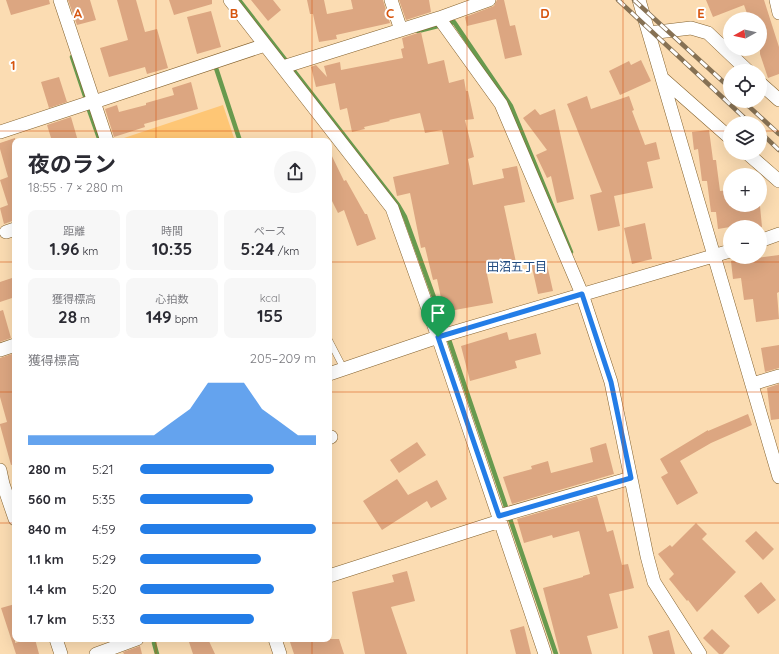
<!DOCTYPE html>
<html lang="ja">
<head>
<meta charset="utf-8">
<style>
  body { margin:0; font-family:Quicksand,"Noto Sans JP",sans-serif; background:#f7f7f7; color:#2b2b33; height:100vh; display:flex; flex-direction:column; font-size:15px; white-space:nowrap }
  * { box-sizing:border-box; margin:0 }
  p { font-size:13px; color:#7c7c81 }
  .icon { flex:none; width:22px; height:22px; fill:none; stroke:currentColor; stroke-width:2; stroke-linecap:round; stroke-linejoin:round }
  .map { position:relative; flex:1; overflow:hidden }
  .side { position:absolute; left:12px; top:138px; width:320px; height:504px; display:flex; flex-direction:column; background:#fff; border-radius:8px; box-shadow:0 4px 16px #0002 }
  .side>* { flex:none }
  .needle { width:26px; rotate:262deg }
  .controls { position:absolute; left:723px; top:12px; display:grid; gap:8px }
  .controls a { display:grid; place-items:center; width:44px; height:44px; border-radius:50%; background:#fff; box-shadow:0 4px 16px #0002; font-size:20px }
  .pin { position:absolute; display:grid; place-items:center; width:34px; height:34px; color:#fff; margin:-41px -17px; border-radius:50% 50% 50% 0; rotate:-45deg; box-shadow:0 0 4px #0007 }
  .pin .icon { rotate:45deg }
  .round { display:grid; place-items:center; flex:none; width:42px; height:42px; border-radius:21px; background:#f7f7f7 }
  .overview { display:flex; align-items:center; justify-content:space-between; height:68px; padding:0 16px }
  h1 { font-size:22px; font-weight:700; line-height:30px }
  .metrics { display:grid; grid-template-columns:repeat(3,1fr); gap:6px; height:68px; padding:4px 16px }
  .metrics div { display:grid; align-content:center; border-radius:8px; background:#f7f7f7; text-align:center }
  .metrics b { font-size:17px; font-weight:700 }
  .metrics small { font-size:11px; font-weight:400 }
  .metrics p { font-size:11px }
  .chart { height:112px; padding:8px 16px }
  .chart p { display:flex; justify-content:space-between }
  .chart svg { width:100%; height:72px; margin-top:4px; fill:#237de7; opacity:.7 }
  ul { padding:0 16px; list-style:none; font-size:13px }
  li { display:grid; grid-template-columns:64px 48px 1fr; align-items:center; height:30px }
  li i { height:10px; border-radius:5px; background:#237de7 }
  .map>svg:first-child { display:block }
  .green { fill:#fec675 }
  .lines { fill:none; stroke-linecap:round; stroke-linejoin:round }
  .stream { stroke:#689a4e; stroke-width:4.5 }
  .building { fill:#dca681 }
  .lane-casing { stroke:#84622e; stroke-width:7 }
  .street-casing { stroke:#84622e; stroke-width:14 }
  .lane { stroke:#fff; stroke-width:6 }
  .street { stroke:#fff; stroke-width:13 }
  .rail-casing { stroke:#867154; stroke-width:4.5 }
  .rail { stroke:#fff; stroke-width:3; stroke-dasharray:9; stroke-linecap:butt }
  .route-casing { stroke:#fff; stroke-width:8 }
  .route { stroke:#237de7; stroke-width:5 }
  .grid { fill:none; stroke:#d7550e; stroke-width:1; stroke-opacity:0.55 }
  .labels { text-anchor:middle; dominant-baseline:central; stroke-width:4; stroke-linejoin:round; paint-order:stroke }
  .neighbourhood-label { font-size:12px; fill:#214b80; stroke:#fff }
  .grid-label { font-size:13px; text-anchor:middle; font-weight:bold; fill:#d7550e; stroke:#fff; stroke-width:4; stroke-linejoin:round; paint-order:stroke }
</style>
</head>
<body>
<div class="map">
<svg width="779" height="654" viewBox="0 0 779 654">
  <rect width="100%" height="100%" fill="#fbdcb2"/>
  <!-- green -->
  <path class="green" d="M223 105 235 141 118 140Z"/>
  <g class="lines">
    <!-- stream -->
    <path class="stream" d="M239 0 398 205 405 217 444 325 556 654
      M418 31 454 22 511 106 571 252
      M72 57 85 96
      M216 68 240 141
      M89 110 100 141
      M154 643 157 654"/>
  </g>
  <!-- building -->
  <path class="building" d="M6 0H49L50 4 11 15Z
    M68 0H90L96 20 77 25Z
    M117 0H136L145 32 157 29 168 68 147 74 145 67 109 77 100 48 128 40Z
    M169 0H212V4L174 15Z
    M251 0H273L281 10 268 21Z
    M307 0H324L327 14 353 9 351 0H383L390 23 336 35 337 39 319 42 313 14H310Z
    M399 0H429L431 12 406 20Z
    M497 0H504L510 26 515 25 522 55 505 59 496 19 467 26 465 17 494 6Z
    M706 0H764L779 47V74L768 78 760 54V19H749L744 5 713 17Z
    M211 11 221 47 197 54 187 17Z
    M421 32 428 64 444 60 449 83 464 79 466 91H468L474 119 465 120 474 157 468 159 473 185 504 178 502 169 517 166 525 202 504 206 517 267 487 274 493 303 444 312 437 279 433 280 425 247 421 248 410 193 397 196 393 177 449 164 442 130 425 133 420 113 389 120 390 121 364 127 365 129 352 132 347 108 340 110 335 83 316 87 311 67 316 65 327 77 324 66 340 62 341 70 403 58 401 49 404 48 402 38Z
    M641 60 651 81 620 95 609 71 629 61 631 65Z
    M59 77 67 102 49 108 41 82Z
    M191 82 198 109 144 124 145 127 114 137 105 109 117 105 119 112 146 105V103L174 95 172 88Z
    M587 96 591 109 629 96 634 110 632 111 645 145 656 142 660 159 647 162 653 188 614 196 620 226 598 231 590 195 602 192 567 104Z
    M535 109 540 115 555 109 574 199 557 203 551 176 547 178 536 155 547 150 523 118Z
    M71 117 78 141H52L47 125Z
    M709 130 713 160H716L720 191 730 190V205H733L734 209 760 206 762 227H730L718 229 716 212H711L707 181H702L698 149 694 150 692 132Z
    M15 138V220L4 224 0 208 8 205 0 180 8 177 0 149V143Z
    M329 150 344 181 346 180 365 214H367L376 239 357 246 344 210 338 213 329 195Z
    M645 223 652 259 632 264 624 228Z
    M779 255V292L777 293 779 319 756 322 753 299 744 300 741 278 733 279 731 261Z
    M546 260 553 291 538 294 531 263Z
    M15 277V297L0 302V282Z
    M3 310 11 338 0 342V311Z
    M507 332 509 340 536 333 541 354 515 361 517 368 470 381 461 346Z
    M779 345V368L765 372 761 348Z
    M15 353V464L11 465 0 425V424L7 422 0 397V358Z
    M779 384V419L771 420 767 388Z
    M748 414 752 425 711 443 680 461 698 493 677 505 661 477 668 473 660 459 708 430V431Z
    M417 442 426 455 399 473 390 460Z
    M606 443 614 474 512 504 503 477 532 469 531 466 548 461 551 473 593 462 590 448Z
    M397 479 408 495 437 480 447 499 431 508 427 501 382 530 363 501Z
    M597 496 607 532 613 530 622 565 628 564 634 588 609 594 618 628 587 636 592 654H560L543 588 583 577V576L590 574 579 531 553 538 552 535 524 543 517 519Z
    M696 523 707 534 702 539 736 572 697 612 688 600 687 601 669 579 674 574 658 554 670 545 672 547Z
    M756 531 774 549 763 560 745 541Z
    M407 571 415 601 391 607 407 654H365L352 592 394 582 392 575Z
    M761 582 776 600 758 614 744 596Z
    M15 604V643L28 639H35L39 654H16L1 608Z
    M524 626 531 654H516L510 630Z
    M712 629 730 646 723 654H719L703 638Z
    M669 630 675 654H653L648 636Z
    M188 639H208L215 654H193Z
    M289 639H339L344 654H294Z
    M140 646 142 654H124L123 652Z"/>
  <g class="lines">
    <defs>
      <path id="lane" d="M329 340 344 369"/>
      <path id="street" d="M60 0 107 141
        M230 0 392 208 438 337 545 654
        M391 0 401 30
        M639 0 779 477
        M776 0 779 13
        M439 18 501 104 582 294 611 382 647 556 654 582 700 654
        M649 33 691 28 708 33 748 71
        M283 67 439 18 489 0
        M662 78 730 138
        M760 83 779 100
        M0 132 94 101H97L265 45
        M747 153 779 181
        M6 232 15 229
        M760 241 779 234
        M0 350 15 345
        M329 374 438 337 730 251
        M752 384 779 376
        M329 438 331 437
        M0 470 3 484 15 519
        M499 516 631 478
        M329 576 500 521
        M56 639 61 654
        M275 639 280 654
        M96 654 137 639"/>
    </defs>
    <!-- lane casing -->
    <use href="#lane" class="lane-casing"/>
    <!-- street casing -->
    <use href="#street" class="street-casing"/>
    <!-- lane -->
    <use href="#lane" class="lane"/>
    <!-- street -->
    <use href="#street" class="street"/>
    <defs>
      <path id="rail" d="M618 0 750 123
        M634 0 730 88
        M743 101 779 134
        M760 132 779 150"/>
    </defs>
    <!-- rail casing -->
    <use href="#rail" class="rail-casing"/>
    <!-- rail -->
    <use href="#rail" class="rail"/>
  </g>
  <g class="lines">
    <defs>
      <path id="route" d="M582 294 611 382 631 478 499 516 438 337Z"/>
    </defs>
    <!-- route casing -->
    <use href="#route" class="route-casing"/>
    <!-- route -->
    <use href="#route" class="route"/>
  </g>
  <!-- grid -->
  <path class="grid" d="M156 0V141M312 0V141M467 0V654M623 0V654M0 131H730M760 131H779M0 262H15M329 262H779M0 392H15M329 392H779M0 523H15M329 523H779M156 639V654M312 639V654"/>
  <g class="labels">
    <!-- neighbourhood labels -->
    <g class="neighbourhood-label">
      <text x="517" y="266">田沼五丁目</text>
    </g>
  </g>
  <g class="grid-label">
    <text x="78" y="18">A</text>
    <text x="234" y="18">B</text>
    <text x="390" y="18">C</text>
    <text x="545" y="18">D</text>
    <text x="701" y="18">E</text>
    <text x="13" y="70">1</text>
  </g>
</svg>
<div class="controls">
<a><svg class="needle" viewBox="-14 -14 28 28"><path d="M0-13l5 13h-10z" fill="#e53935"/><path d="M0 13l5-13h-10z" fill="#7c7c81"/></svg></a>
<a><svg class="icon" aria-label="locate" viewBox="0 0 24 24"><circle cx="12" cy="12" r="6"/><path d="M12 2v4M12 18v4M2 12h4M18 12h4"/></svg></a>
<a><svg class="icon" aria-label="layers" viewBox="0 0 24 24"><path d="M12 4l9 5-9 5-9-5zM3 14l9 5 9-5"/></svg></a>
<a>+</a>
<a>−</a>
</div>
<div class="pin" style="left:438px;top:337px;background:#1e9e55"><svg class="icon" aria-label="arrive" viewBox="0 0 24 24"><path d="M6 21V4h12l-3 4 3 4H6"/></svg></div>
<section class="side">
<div class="overview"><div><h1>夜のラン</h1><p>18:55 · 7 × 280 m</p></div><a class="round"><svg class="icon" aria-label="share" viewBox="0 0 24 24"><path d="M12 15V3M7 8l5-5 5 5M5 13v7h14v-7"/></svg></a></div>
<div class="metrics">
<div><p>距離</p><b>1.96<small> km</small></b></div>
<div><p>時間</p><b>10:35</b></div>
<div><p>ペース</p><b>5:24<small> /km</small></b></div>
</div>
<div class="metrics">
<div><p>獲得標高</p><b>28<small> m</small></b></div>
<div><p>心拍数</p><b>149<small> bpm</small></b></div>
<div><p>kcal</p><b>155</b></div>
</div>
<div class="chart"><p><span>獲得標高</span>205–209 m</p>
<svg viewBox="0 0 160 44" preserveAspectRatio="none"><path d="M0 44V38L10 38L20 38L30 38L40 38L50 38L60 38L70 38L80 30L90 22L100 6L110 6L120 6L130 22L140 30L150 38L160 38V44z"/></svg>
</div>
<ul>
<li><b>280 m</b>5:21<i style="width:76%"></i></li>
<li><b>560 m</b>5:35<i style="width:64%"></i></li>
<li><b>840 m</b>4:59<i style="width:100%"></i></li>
<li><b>1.1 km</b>5:29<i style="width:69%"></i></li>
<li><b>1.4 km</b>5:20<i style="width:76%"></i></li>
<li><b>1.7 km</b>5:33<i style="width:65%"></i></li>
</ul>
</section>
</div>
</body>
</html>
